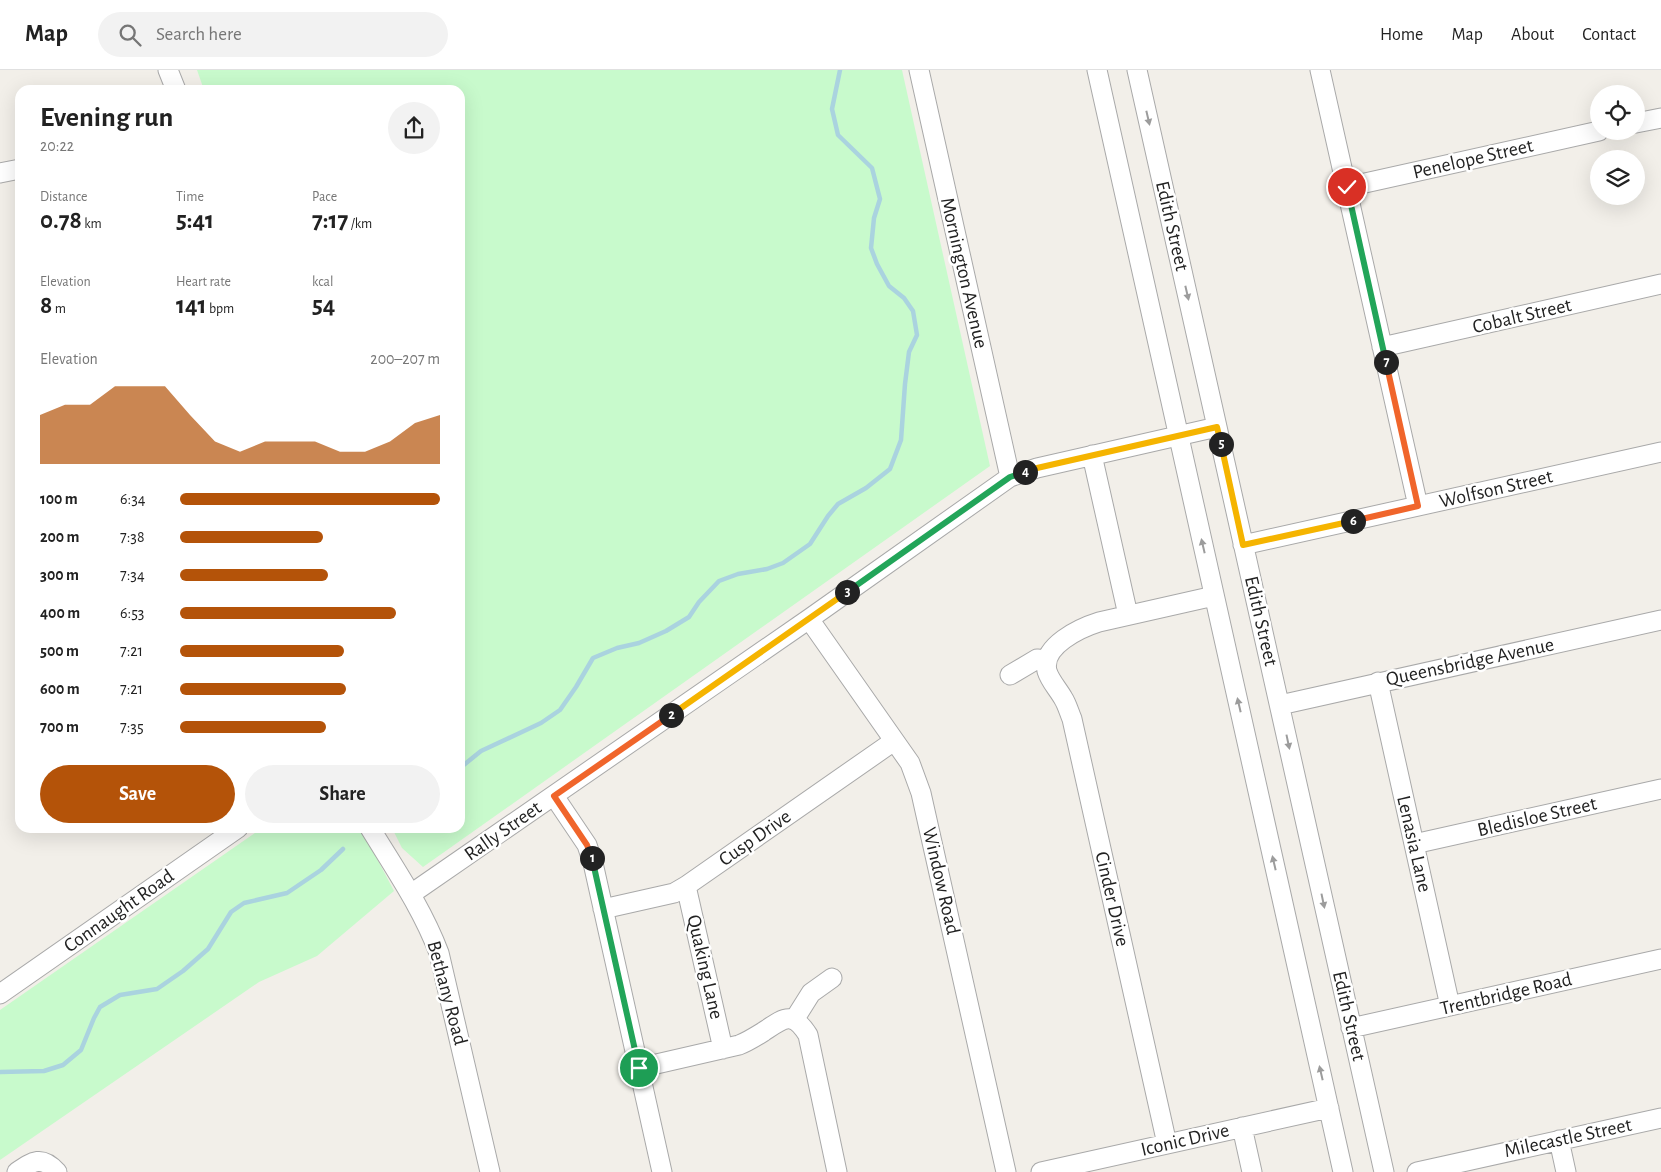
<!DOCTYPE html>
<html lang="en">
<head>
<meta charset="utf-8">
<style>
  body { margin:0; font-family:"Alegreya Sans",sans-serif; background:#f2f2f2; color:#222; height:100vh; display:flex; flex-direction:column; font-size:19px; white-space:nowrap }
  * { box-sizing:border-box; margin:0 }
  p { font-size:16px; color:#767676 }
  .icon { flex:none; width:28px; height:28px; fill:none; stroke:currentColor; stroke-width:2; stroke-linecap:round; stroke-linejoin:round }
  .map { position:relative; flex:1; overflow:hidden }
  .details { position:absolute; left:15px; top:15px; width:450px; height:748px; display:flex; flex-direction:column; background:#fff; border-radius:15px; box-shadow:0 5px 20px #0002 }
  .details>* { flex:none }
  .controls { position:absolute; left:1590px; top:15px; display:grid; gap:10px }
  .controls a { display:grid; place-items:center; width:55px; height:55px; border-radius:50%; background:#fff; box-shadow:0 5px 20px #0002; font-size:25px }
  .pin { position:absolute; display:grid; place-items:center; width:42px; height:42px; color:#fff; margin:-21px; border:2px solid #fff; border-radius:50%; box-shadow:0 1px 5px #0007 }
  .km { position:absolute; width:25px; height:25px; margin:-12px; border-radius:50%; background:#222; color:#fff; font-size:14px; line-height:25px; text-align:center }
  .round { display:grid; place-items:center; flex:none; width:52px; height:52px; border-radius:26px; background:#f2f2f2 }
  .headline { display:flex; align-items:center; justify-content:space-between; height:85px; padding:0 25px }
  h1 { font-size:28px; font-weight:700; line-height:38px }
  .stats { display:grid; grid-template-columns:repeat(3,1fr); gap:8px; height:85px; padding:5px 25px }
  .stats div { display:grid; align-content:center }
  .stats b { font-size:25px; font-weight:700 }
  .stats small { font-size:14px; font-weight:400 }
  .stats p { font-size:14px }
  .chart { height:140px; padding:10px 25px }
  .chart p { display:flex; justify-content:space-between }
  .chart svg { width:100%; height:90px; margin-top:5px; fill:#b45309; opacity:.7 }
  .cta { display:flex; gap:10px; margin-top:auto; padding:10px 25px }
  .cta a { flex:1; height:58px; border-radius:30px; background:#b45309; color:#fff; font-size:20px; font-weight:700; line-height:58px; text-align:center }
  .cta a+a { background:#f2f2f2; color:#222 }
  ul { padding:0 25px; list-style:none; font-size:16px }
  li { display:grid; grid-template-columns:80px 60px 1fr; align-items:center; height:38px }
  li i { height:12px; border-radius:6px; background:#b45309 }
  header { display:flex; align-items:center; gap:30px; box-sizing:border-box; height:70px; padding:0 25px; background:#fff; border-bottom:1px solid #e0e0e0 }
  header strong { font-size:24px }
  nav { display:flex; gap:28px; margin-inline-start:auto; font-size:18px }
  .search { width:350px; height:45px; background:#f2f2f2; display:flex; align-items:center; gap:12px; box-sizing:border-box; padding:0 18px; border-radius:28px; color:#767676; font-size:19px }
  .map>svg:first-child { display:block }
  .park { fill:#c8facc }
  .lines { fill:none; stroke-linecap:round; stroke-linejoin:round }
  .stream { stroke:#aad3df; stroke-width:4.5 }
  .minor-casing { stroke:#a9a9a9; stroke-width:21 }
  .minor { stroke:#fff; stroke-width:19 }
  .oneway { fill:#9c9c9c }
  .split-1-casing { stroke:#fff; stroke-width:10 }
  .split-2-casing { stroke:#fff; stroke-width:10 }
  .split-3-casing { stroke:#fff; stroke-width:10 }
  .split-4-casing { stroke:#fff; stroke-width:10 }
  .split-5-casing { stroke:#fff; stroke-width:10 }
  .split-6-casing { stroke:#fff; stroke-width:10 }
  .split-7-casing { stroke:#fff; stroke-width:10 }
  .split-8-casing { stroke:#fff; stroke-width:10 }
  .split-1 { stroke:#22a559; stroke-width:6 }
  .split-2 { stroke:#f0652b; stroke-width:6 }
  .split-3 { stroke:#f5b400; stroke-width:6 }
  .split-4 { stroke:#22a559; stroke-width:6 }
  .split-5 { stroke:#f5b400; stroke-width:6 }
  .split-6 { stroke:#f5b400; stroke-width:6 }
  .split-7 { stroke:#f0652b; stroke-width:6 }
  .split-8 { stroke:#22a559; stroke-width:6 }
  .labels { text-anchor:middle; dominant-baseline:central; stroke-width:5; stroke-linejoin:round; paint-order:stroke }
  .street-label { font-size:20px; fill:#222; stroke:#fff }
</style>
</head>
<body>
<header>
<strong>Map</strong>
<div class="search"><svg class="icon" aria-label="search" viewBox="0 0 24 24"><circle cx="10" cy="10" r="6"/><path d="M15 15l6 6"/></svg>Search here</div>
<nav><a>Home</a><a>Map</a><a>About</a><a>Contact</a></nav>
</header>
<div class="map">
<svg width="1661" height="1102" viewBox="0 0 1661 1102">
  <rect width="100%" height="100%" fill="#f2efe9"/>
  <!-- park -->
  <path class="park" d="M197 0H902L990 396 423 797 402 778 392 758H460V20H204Z
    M262 758H361L394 821 317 886 259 912 0 1090V940Z"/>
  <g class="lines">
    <!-- stream -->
    <path class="stream" d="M460 698 481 681 541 653 560 640 576 617 593 588 617 578 639 573 666 561 689 547 699 532 719 511 738 504 767 499 783 493 810 474 828 446 838 434 866 418 890 399 901 370 905 314 909 282 917 265 913 241 904 228 889 216 877 194 871 178 874 148 880 129 872 98 838 65 832 39 840 0
      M0 1002 44 1001 63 995 81 980 94 948 100 937 120 925 157 919 183 901 208 879 231 842 244 833 287 823 321 800 343 779"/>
    <defs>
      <path id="minor" d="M168 0 176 20
        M919 0 1010 407
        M1097 0 1343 1102
        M1137 0 1384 1102
        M1320 0 1418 436
        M1636 53 1661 48
        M0 103 20 99
        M1347 117 1599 61
        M1382 277 1661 214
        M1092 385 1128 545
        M1243 475 1661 382
        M809 549 910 693 921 723 1006 1102
        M1010 605 1037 589 1046 590
        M1378 612 1450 936
        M1280 635 1661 550
        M554 726 587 775 593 793 662 1102
        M370 758C395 799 422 838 439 883L490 1102
        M1414 774 1661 719
        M686 816 723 979
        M411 824 809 549 1010 407 1037 398 1217 357
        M603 839 674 823 686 816 894 671
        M0 924 238 758
        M794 950 811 923 832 908
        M1351 958 1661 889
        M639 998 739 975C747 972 755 967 763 962 784 948 792 940 808 965L837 1102
        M1242 1057 1252 1102
        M1559 1070 1566 1102
        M1167 1074 1072 649C1069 642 1067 634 1063 628 1058 619 1050 611 1047 601 1041 576 1080 558 1099 552L1214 526
        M17 1102C33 1091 42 1085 57 1102
        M1041 1102 1329 1038
        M1417 1102 1661 1048"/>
    </defs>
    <!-- minor casing -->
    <use href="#minor" class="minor-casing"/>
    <!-- minor -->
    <use href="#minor" class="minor"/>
  </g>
  <!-- one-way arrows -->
  <defs><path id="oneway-solid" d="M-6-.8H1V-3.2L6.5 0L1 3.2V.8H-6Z" transform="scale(1.25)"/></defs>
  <g class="oneway">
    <use href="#oneway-solid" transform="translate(1148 48) rotate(77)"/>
    <use href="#oneway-solid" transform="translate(1187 223) rotate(77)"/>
    <use href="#oneway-solid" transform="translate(1203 476) rotate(-103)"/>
    <use href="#oneway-solid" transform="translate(1239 635) rotate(-103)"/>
    <use href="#oneway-solid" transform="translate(1288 672) rotate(78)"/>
    <use href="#oneway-solid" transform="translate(1274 793) rotate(-103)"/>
    <use href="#oneway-solid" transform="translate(1323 831) rotate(78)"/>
    <use href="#oneway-solid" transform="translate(1321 1003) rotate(-103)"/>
  </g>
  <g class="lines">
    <defs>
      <path id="split-1" d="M592 788 639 998"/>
      <path id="split-2" d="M592 788 587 775 554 726 671 645"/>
      <path id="split-3" d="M671 645 847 522"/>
      <path id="split-4" d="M847 522 1010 407 1025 402"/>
      <path id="split-5" d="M1025 402 1037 398 1217 357 1221 374"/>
      <path id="split-6" d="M1221 374 1243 475 1353 451"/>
      <path id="split-7" d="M1353 451 1418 436 1386 292"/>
      <path id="split-8" d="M1347 117 1386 292"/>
    </defs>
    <!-- split-1 casing -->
    <use href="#split-1" class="split-1-casing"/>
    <!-- split-2 casing -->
    <use href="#split-2" class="split-2-casing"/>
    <!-- split-3 casing -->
    <use href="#split-3" class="split-3-casing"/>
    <!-- split-4 casing -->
    <use href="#split-4" class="split-4-casing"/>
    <!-- split-5 casing -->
    <use href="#split-5" class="split-5-casing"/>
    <!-- split-6 casing -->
    <use href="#split-6" class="split-6-casing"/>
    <!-- split-7 casing -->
    <use href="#split-7" class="split-7-casing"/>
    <!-- split-8 casing -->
    <use href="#split-8" class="split-8-casing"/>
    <!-- split-1 -->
    <use href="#split-1" class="split-1"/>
    <!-- split-2 -->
    <use href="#split-2" class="split-2"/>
    <!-- split-3 -->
    <use href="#split-3" class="split-3"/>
    <!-- split-4 -->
    <use href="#split-4" class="split-4"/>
    <!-- split-5 -->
    <use href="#split-5" class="split-5"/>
    <!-- split-6 -->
    <use href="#split-6" class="split-6"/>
    <!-- split-7 -->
    <use href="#split-7" class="split-7"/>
    <!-- split-8 -->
    <use href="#split-8" class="split-8"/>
  </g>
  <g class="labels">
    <!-- street labels -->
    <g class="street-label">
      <text transform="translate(1473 89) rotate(-13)">Penelope Street</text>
      <text transform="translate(1172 156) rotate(77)">Edith Street</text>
      <text transform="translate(964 203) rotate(77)">Mornington Avenue</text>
      <text transform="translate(1522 246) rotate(-13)">Cobalt Street</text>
      <text transform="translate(1496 419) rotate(-13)">Wolfson Street</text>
      <text transform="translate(1261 551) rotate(77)">Edith Street</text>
      <text transform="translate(1470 592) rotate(-12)">Queensbridge Avenue</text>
      <text transform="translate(1537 747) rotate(-13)">Bledisloe Street</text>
      <text transform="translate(503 761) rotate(-35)">Rally Street</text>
      <text transform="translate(755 768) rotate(-35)">Cusp Drive</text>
      <text transform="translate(1414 774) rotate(77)">Lenasia Lane</text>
      <text transform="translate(941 811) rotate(77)">Window Road</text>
      <text transform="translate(1112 829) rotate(77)">Cinder Drive</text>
      <text transform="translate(119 841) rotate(-35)">Connaught Road</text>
      <text transform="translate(705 897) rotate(77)">Quaking Lane</text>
      <text transform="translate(447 923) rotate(75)">Bethany Road</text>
      <text transform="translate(1506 924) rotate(-13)">Trentbridge Road</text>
      <text transform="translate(1349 946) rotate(77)">Edith Street</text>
      <text transform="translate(1568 1068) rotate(-12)">Milecastle Street</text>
      <text transform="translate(1185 1070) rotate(-13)">Iconic Drive</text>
    </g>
  </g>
</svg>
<div class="controls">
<a><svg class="icon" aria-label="locate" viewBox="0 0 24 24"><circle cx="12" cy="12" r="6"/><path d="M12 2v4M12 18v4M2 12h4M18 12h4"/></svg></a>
<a><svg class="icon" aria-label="layers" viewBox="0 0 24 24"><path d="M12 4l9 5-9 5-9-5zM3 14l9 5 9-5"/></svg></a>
</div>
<div class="pin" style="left:639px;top:998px;background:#1e9e55"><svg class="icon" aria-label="arrive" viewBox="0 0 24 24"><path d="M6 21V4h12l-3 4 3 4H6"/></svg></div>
<div class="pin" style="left:1347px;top:117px;background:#d93025"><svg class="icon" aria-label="check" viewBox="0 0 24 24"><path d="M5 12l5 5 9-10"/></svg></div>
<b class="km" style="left:592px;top:788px">1</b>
<b class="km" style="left:671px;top:645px">2</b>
<b class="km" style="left:847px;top:522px">3</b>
<b class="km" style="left:1025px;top:402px">4</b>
<b class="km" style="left:1221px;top:374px">5</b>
<b class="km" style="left:1353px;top:451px">6</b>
<b class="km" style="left:1386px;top:292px">7</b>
<section class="details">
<div class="headline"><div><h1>Evening run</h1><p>20:22</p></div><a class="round"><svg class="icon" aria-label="share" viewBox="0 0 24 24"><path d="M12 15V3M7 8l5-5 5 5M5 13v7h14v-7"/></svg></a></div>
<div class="stats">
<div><p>Distance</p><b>0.78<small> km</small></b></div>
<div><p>Time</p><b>5:41</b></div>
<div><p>Pace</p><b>7:17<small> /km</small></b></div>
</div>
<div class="stats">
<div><p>Elevation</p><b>8<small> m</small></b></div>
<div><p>Heart rate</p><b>141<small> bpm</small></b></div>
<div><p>kcal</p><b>54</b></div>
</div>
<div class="chart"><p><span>Elevation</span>200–207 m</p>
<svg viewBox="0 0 160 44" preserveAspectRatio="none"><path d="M0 44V20L10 15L20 15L30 6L40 6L50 6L60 20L70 33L80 38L90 33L100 33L110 33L120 38L130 38L140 33L150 24L160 20V44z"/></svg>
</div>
<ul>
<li><b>100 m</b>6:34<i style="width:100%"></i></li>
<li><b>200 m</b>7:38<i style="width:55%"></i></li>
<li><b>300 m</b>7:34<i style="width:57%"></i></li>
<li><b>400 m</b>6:53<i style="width:83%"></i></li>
<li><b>500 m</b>7:21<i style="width:63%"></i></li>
<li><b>600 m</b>7:21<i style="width:64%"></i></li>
<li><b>700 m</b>7:35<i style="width:56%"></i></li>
</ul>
<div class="cta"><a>Save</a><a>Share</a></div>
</section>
</div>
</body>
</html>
